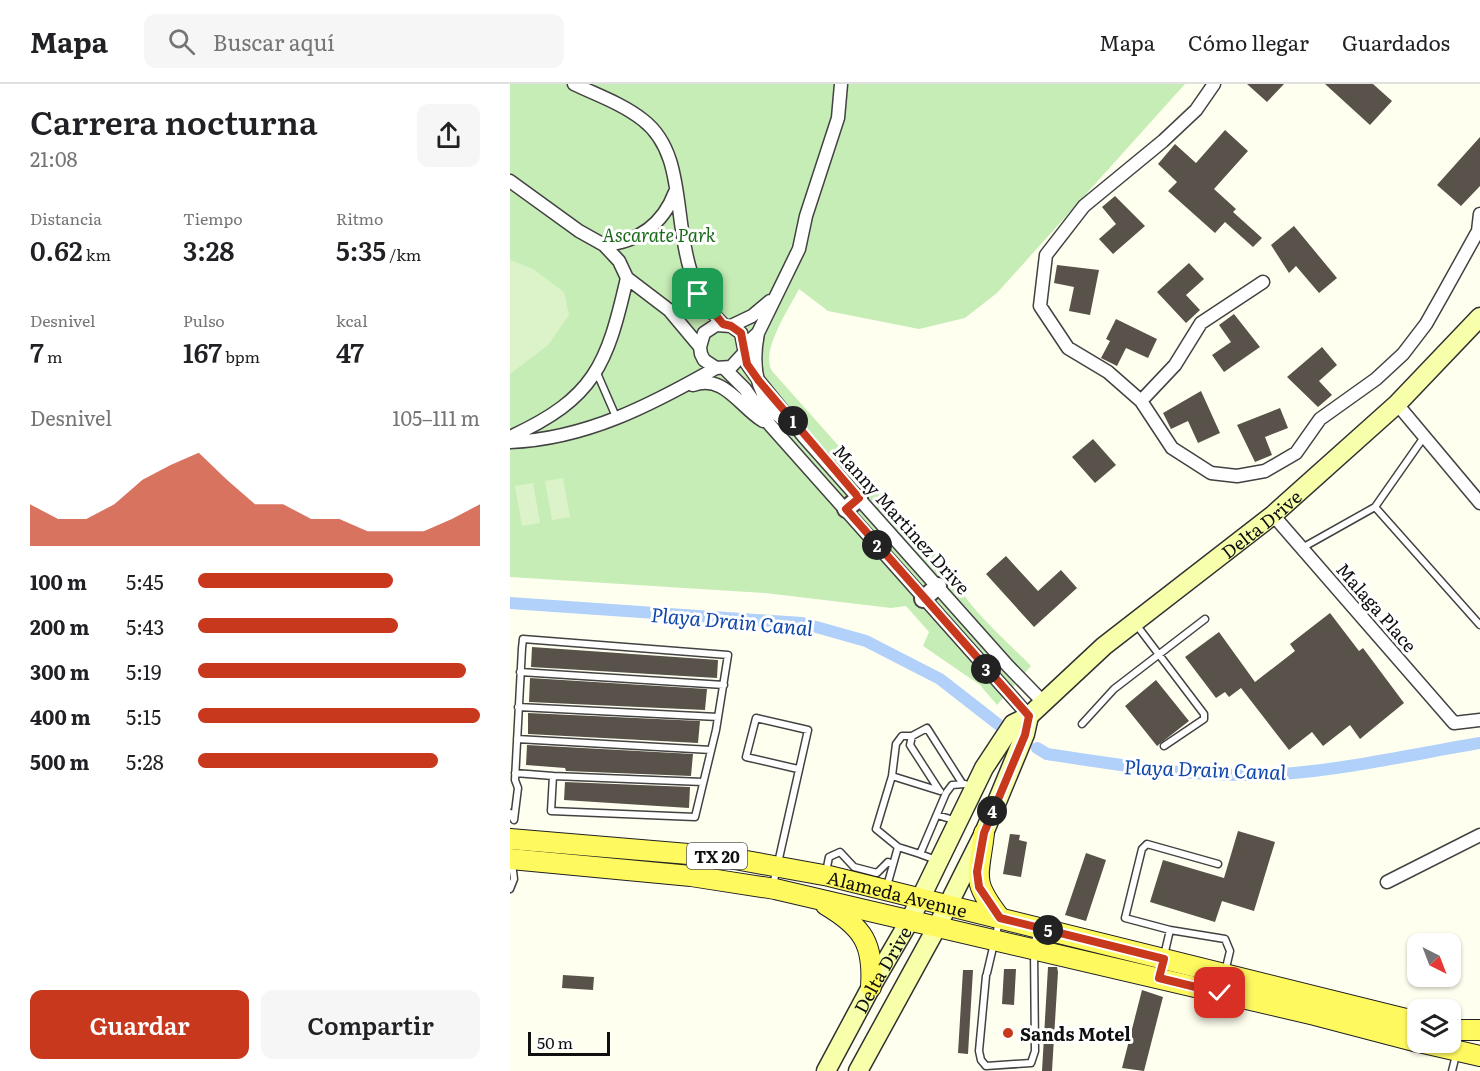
<!DOCTYPE html>
<html lang="es">
<head>
<meta charset="utf-8">
<style>
  body { margin:0; font-family:Literata,serif; background:#f6f6f6; color:#202124; height:100vh; display:flex; flex-direction:column; font-size:22px; white-space:nowrap }
  * { box-sizing:border-box; margin:0 }
  p { font-size:20px; color:#757577 }
  .icon { flex:none; width:33px; height:33px; fill:none; stroke:currentColor; stroke-width:2; stroke-linecap:round; stroke-linejoin:round }
  .map { position:relative; flex:1; overflow:hidden }
  .side { display:flex; flex-direction:column; background:#fff; width:510px }
  .side>* { flex:none }
  .needle { width:39px; rotate:138deg }
  .controls { position:absolute; left:897px; top:849px; display:grid; gap:12px }
  .controls a { display:grid; place-items:center; width:54px; height:54px; border-radius:12px; background:#fff; box-shadow:0 2px 4px #0004; font-size:30px }
  .scale { position:absolute; left:18px; bottom:15px; width:82px; box-sizing:border-box; padding-left:6px; border:3px solid #0f0f0f; border-top:0; font-size:16px; line-height:21px; white-space:nowrap; color:#0f0f0f; -webkit-text-stroke:4px #fff; paint-order:stroke }
  .pin { position:absolute; display:grid; place-items:center; width:51px; height:51px; color:#fff; margin:-26px; border-radius:12px; box-shadow:0 3px 9px #0006 }
  .km { position:absolute; width:30px; height:30px; margin:-15px; border-radius:50%; background:#222; color:#fff; font-size:16px; line-height:30px; text-align:center }
  .round { display:grid; place-items:center; flex:none; width:63px; height:63px; border-radius:12px; background:#f6f6f6 }
  .summary { display:flex; align-items:center; justify-content:space-between; height:102px; padding:0 30px }
  h1 { font-size:33px; font-weight:600; line-height:45px }
  .stats { display:grid; grid-template-columns:repeat(3,1fr); gap:9px; height:102px; padding:6px 30px }
  .stats div { display:grid; align-content:center }
  .stats b { font-size:26px; font-weight:600 }
  .stats small { font-size:16px; font-weight:400 }
  .stats p { font-size:16px }
  .chart { height:168px; padding:12px 30px }
  .chart p { display:flex; justify-content:space-between }
  .chart svg { width:100%; height:108px; margin-top:6px; fill:#c8381d; opacity:.7 }
  .action { display:flex; gap:12px; margin-top:auto; padding:12px 30px }
  .action a { flex:1; height:69px; border-radius:12px; background:#c8381d; color:#fff; font-size:24px; font-weight:600; line-height:69px; text-align:center }
  .action a+a { background:#f6f6f6; color:#202124 }
  ul { padding:0 30px; list-style:none; font-size:20px }
  li { display:grid; grid-template-columns:96px 72px 1fr; align-items:center; height:45px }
  li i { height:15px; border-radius:8px; background:#c8381d }
  header { display:flex; align-items:center; gap:36px; box-sizing:border-box; height:84px; padding:0 30px; background:#fff; border-bottom:2px solid #e0e0e0 }
  header strong { font-size:28px }
  nav { display:flex; gap:33px; margin-inline-start:auto; font-size:21px }
  .search { width:420px; height:54px; background:#f6f6f6; display:flex; align-items:center; gap:15px; box-sizing:border-box; padding:0 21px; border-radius:12px; color:#757577; font-size:22px }
  main { display:flex; flex:1; min-height:0 }
  .map>svg:first-child { display:block }
  .green { fill:#c7edb6 }
  .pitch { fill:#dcf3c9 }
  .lines { fill:none; stroke-linecap:round; stroke-linejoin:round }
  .canal { stroke:#b1d0fa; stroke-width:12 }
  .building { fill:#58524a }
  .service-casing { stroke:#424242; stroke-width:9 }
  .minor-casing { stroke:#424242; stroke-width:15 }
  .tertiary-casing { stroke:#424242; stroke-width:20 }
  .secondary-casing { stroke:#313131; stroke-width:21 }
  .primary-casing { stroke:#202020; stroke-width:22 }
  .service { stroke:#fff; stroke-width:6 }
  .minor { stroke:#fff; stroke-width:12 }
  .tertiary { stroke:#fff; stroke-width:16 }
  .secondary { stroke:#f7ffab; stroke-width:18 }
  .primary { stroke:#fff960; stroke-width:20 }
  .route-casing { stroke:#fff; stroke-width:12 }
  .route { stroke:#c8381d; stroke-width:8 }
  .poi-dot { fill:#c8381d; stroke:#fff; stroke-width:2 }
  .labels { text-anchor:middle; dominant-baseline:central; stroke-width:6; stroke-linejoin:round; paint-order:stroke }
  .shield { fill:#fff; stroke:#575757; stroke-width:1.5 }
  .shield-label { font-size:16px; font-weight:bold; fill:#0f0f0f }
  .park-label { font-size:18px; font-style:italic; fill:#1a6b1a; stroke:#fff }
  .street-label { font-size:18px; fill:#0f0f0f; stroke:#fff }
  .poi-label { font-size:18px; font-weight:bold; fill:#0f0f0f; stroke:#fff; text-anchor:start }
  .water-label { font-size:20px; font-style:italic; fill:#0f46a9; stroke:#fff }
</style>
</head>
<body>
<header>
<strong>Mapa</strong>
<div class="search"><svg class="icon" aria-label="search" viewBox="0 0 24 24"><circle cx="10" cy="10" r="6"/><path d="M15 15l6 6"/></svg>Buscar aquí</div>
<nav><a>Mapa</a><a>Cómo llegar</a><a>Guardados</a></nav>
</header>
<main>
<section class="side">
<div class="summary"><div><h1>Carrera nocturna</h1><p>21:08</p></div><a class="round"><svg class="icon" aria-label="share" viewBox="0 0 24 24"><path d="M12 15V3M7 8l5-5 5 5M5 13v7h14v-7"/></svg></a></div>
<div class="stats">
<div><p>Distancia</p><b>0.62<small> km</small></b></div>
<div><p>Tiempo</p><b>3:28</b></div>
<div><p>Ritmo</p><b>5:35<small> /km</small></b></div>
</div>
<div class="stats">
<div><p>Desnivel</p><b>7<small> m</small></b></div>
<div><p>Pulso</p><b>167<small> bpm</small></b></div>
<div><p>kcal</p><b>47</b></div>
</div>
<div class="chart"><p><span>Desnivel</span>105–111 m</p>
<svg viewBox="0 0 160 44" preserveAspectRatio="none"><path d="M0 44V27L10 33L20 33L30 27L40 17L50 11L60 6L70 17L80 27L90 27L100 33L110 33L120 38L130 38L140 38L150 33L160 27V44z"/></svg>
</div>
<ul>
<li><b>100 m</b>5:45<i style="width:69%"></i></li>
<li><b>200 m</b>5:43<i style="width:71%"></i></li>
<li><b>300 m</b>5:19<i style="width:95%"></i></li>
<li><b>400 m</b>5:15<i style="width:100%"></i></li>
<li><b>500 m</b>5:28<i style="width:85%"></i></li>
</ul>
<div class="action"><a>Guardar</a><a>Compartir</a></div>
</section>
<div class="map">
<svg width="970" height="987" viewBox="0 0 970 987">
  <rect width="100%" height="100%" fill="#fffff0"/>
  <!-- green -->
  <path class="green" d="M0 0H675L487 209 455 234 409 245 318 227 289 205C279 225 250 267 262 287L439 486C454 521 494 554 521 582L487 621 470 601 413 562 419 548 396 522 381 524 255 509 0 493Z"/>
  <!-- pitch -->
  <path class="pitch" d="M0 176 23 185 54 208 59 231 38 261 0 290Z
    M53 394 60 433 42 436 35 397Z
    M23 399 30 439 12 442 5 402Z"/>
  <g class="lines">
    <!-- canal -->
    <path class="canal" d="M0 519 292 539 356 557 430 595 489 641
      M527 664 537 670C614 682 694 695 772 690 838 685 905 670 970 659"/>
  </g>
  <!-- building -->
  <path class="building" d="M737 0H774L757 18Z
    M815 0H863L882 17 860 41Z
    M715 46 738 67 704 105 726 125 723 128 752 154 743 163 715 138 705 149 658 107 667 98 648 80 665 60 686 79Z
    M970 53V102L951 122 927 101Z
    M605 112 635 142 603 170 589 155 606 140 592 123Z
    M784 142 827 194 809 209 786 182 779 189 761 161Z
    M679 179 694 195 676 211 690 226 676 239 647 208Z
    M547 181 589 186 580 231 559 227 564 203 544 199Z
    M724 230 750 263 714 288 702 271 721 258 709 241Z
    M606 235 647 255 638 274 616 264 607 282 591 274 600 257 596 255Z
    M812 263 827 281 809 297 822 311 808 323 777 293Z
    M691 307 710 349 688 359 678 337 661 345 653 329Z
    M770 324 778 344 755 353 762 371 745 378 727 341Z
    M583 355 606 381 585 399 562 373Z
    M496 472 528 507 551 486 567 504 524 543 476 490Z
    M820 529 849 567 853 564 894 619 850 655 840 641 813 662 802 648 779 666 731 604 719 613 715 608 706 614 675 573 709 548 745 598 785 567 780 560Z
    M22 563 208 576 207 594 21 583Z
    M20 594 197 605 195 626 19 618Z
    M646 596 679 637 647 662 615 622Z
    M18 629 190 637 188 659 18 650Z
    M17 661 183 670 181 692 56 687 55 684 16 681Z
    M55 698 180 703 179 724 54 716Z
    M728 747 765 758 744 827 712 817 705 838 640 818 653 776 714 794Z
    M500 750 510 751 509 756 517 758 511 793 493 790Z
    M576 769 596 776 576 837 555 831Z
    M538 883H547L548 888 542 987H532Z
    M494 885H506L504 921 492 920Z
    M453 886H463L458 970 448 969Z
    M53 891 84 893 83 906 52 904Z
    M632 906 653 913 634 987 612 984Z"/>
  <g class="lines">
    <defs>
      <path id="service" d="M87 289 107 335
        M865 423 970 541
        M792 464 865 423 914 353
        M625 539 694 630V635L654 662
        M10 588 214 601
        M8 623 208 633
        M572 640 604 605 695 535
        M402 652 400 661 429 706
        M7 655 201 666
        M43 692 193 698
        M382 692 430 707
        M0 729 4 736 8 704 5 696 12 564 13 555 218 571 206 646 185 733 41 727 43 692 5 689
        M427 731 447 737
        M388 763 410 770
        M426 776 410 770 436 709 442 701 455 700
        M316 788 319 773 330 768 344 783 367 789 378 778 382 780
        M263 801 298 646 246 634 236 673 288 685
        M377 802 388 763 366 745 382 692 386 660 392 652H402L417 644 452 699
        M0 805 4 795 2 779
        M660 846 615 834 632 765 637 760 708 780
        M477 889 489 838
        M476 892 469 967 471 976 476 982 521 979 525 967 524 865 527 847
        M649 893 660 846 715 855 720 867 715 888
        M942 987 946 971"/>
      <path id="minor" d="M64 0C87 11 113 20 133 36 190 80 148 179 213 240
        M704 0 686 26 653 57 574 122 536 171 530 222 558 264 598 288 631 317 662 364 701 389 727 392 755 387 786 369 810 335 866 295 893 270 916 240 933 210 968 147 970 130
        M0 97 69 147 94 161 109 177 117 194 159 226 190 263
        M94 161C128 158 153 140 165 108
        M221 242 242 232 260 217
        M248 249C240 289 249 318 281 343
        M235 261 248 249 289 165 296 132 328 34 331 0
        M233 270 221 283 206 284 194 276 191 270 190 263 194 249 206 241 221 242 231 249 237 280 249 297 294 353 498 582 533 618
        M215 285 235 305 260 341 519 632
        M183 301C214 290 229 322 253 337
        M631 317 665 281 691 239 753 198
        M887 320 970 419
        M0 353C85 314 97 281 117 194
        M0 358C76 355 141 321 206 284
        M763 431 944 639 970 636
        M877 798 970 751"/>
      <path id="tertiary" d="M336 425 349 414
        M413 515 428 502"/>
      <g id="secondary">
        <path id="s1" d="M316 987 361 903 400 836 474 684 503 640 519 632 594 562 763 431 887 320 970 233"/>
        <path d="M348 987 427 843 474 749 515 650 519 632"/>
      </g>
      <g id="primary">
        <path d="M474 749C469 794 460 795 490 834"/>
        <path id="s2" d="M0 755 214 773 319 792 908 938"/>
        <path d="M0 775 181 792 265 805 805 931 908 958"/>
        <path d="M316 821C353 843 364 860 361 903"/>
        <path d="M940 946H970"/>
        <path d="M909 958 970 972"/>
      </g>
    </defs>
    <!-- service casing -->
    <use href="#service" class="service-casing"/>
    <!-- minor casing -->
    <use href="#minor" class="minor-casing"/>
    <!-- tertiary casing -->
    <use href="#tertiary" class="tertiary-casing"/>
    <!-- secondary casing -->
    <use href="#secondary" class="secondary-casing"/>
    <!-- primary casing -->
    <use href="#primary" class="primary-casing"/>
    <!-- service -->
    <use href="#service" class="service"/>
    <!-- minor -->
    <use href="#minor" class="minor"/>
    <!-- tertiary -->
    <use href="#tertiary" class="tertiary"/>
    <!-- secondary -->
    <use href="#secondary" class="secondary"/>
    <!-- primary -->
    <use href="#primary" class="primary"/>
  </g>
  <g class="lines">
    <defs>
      <path id="route" d="M188 210 213 240 221 242 231 249 237 280 249 297 349 414 336 425 519 632 515 651 474 749 467 788 469 803 490 834 654 875 649 894 710 909"/>
    </defs>
    <!-- route casing -->
    <use href="#route" class="route-casing"/>
    <!-- route -->
    <use href="#route" class="route"/>
  </g>
  <!-- markers -->
  <circle class="poi-dot" cx="498" cy="949" r="6"/>
  <g class="labels">
    <!-- shield labels -->
    <rect class="shield" x="177" y="759" width="60" height="26" rx="4.5"/>
    <g class="shield-label">
      <text x="207" y="772">TX 20</text>
    </g>
    <!-- park labels -->
    <g class="park-label">
      <text x="149" y="150">Ascarate Park</text>
    </g>
    <!-- street labels -->
    <g class="street-label">
      <text transform="translate(392 435) rotate(48)">Manny Martinez Drive</text>
      <text stroke="none"><textPath href="#s1" startOffset="714">Delta Drive</textPath></text>
      <text transform="translate(867 523) rotate(49)">Malaga Place</text>
      <text stroke="none"><textPath href="#s2" startOffset="392">Alameda Avenue</textPath></text>
      <text stroke="none"><textPath href="#s1" startOffset="116">Delta Drive</textPath></text>
    </g>
    <!-- poi labels -->
    <g class="poi-label">
      <text x="510" y="949">Sands Motel</text>
    </g>
    <!-- water labels -->
    <g class="water-label">
      <text transform="translate(222 536) rotate(5)">Playa Drain Canal</text>
      <text transform="translate(695 684) rotate(2)">Playa Drain Canal</text>
    </g>
  </g>
</svg>
<div class="controls">
<a><svg class="needle" viewBox="-14 -14 28 28"><path d="M0-13l5 13h-10z" fill="#e53935"/><path d="M0 13l5-13h-10z" fill="#757577"/></svg></a>
<a><svg class="icon" aria-label="layers" viewBox="0 0 24 24"><path d="M12 4l9 5-9 5-9-5zM3 14l9 5 9-5"/></svg></a>
</div>
<div class="scale">50 m</div>
<div class="pin" style="left:188px;top:210px;background:#1e9e55"><svg class="icon" aria-label="arrive" viewBox="0 0 24 24"><path d="M6 21V4h12l-3 4 3 4H6"/></svg></div>
<div class="pin" style="left:710px;top:909px;background:#d93025"><svg class="icon" aria-label="check" viewBox="0 0 24 24"><path d="M5 12l5 5 9-10"/></svg></div>
<b class="km" style="left:283px;top:337px">1</b>
<b class="km" style="left:367px;top:461px">2</b>
<b class="km" style="left:476px;top:585px">3</b>
<b class="km" style="left:482px;top:727px">4</b>
<b class="km" style="left:538px;top:846px">5</b>
</div>
</main>
</body>
</html>
